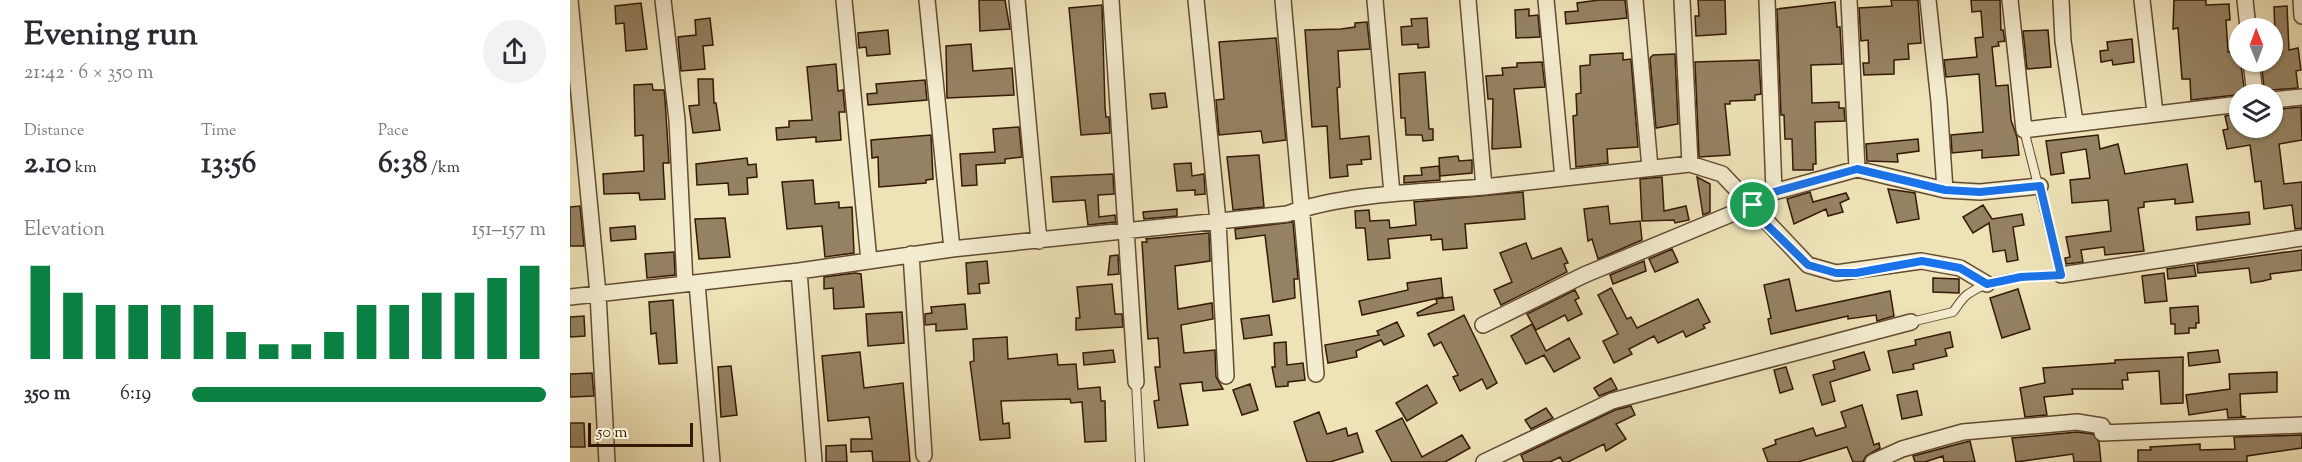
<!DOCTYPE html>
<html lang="en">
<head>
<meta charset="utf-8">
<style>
  body { margin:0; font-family:"Sorts Mill Goudy",serif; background:#f2f2f3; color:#2b2b33; height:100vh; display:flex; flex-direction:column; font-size:22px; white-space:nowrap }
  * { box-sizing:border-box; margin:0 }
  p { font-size:20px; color:#7c7c81 }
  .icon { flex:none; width:33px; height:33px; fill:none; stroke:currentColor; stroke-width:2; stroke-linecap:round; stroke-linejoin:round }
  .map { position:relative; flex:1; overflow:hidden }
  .details { display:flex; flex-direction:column; background:#fff; width:570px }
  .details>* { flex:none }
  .needle { width:39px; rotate:359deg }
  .buttons { position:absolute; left:1659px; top:18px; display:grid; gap:12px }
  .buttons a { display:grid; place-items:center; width:54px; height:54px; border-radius:50%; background:#fff; box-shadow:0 2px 4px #0004; font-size:30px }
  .scale { position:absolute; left:18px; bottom:15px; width:105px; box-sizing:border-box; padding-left:6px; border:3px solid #341905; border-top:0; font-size:16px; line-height:21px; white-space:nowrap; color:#341905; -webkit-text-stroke:4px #f4ecd0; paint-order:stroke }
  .pin { position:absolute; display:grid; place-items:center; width:51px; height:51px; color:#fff; margin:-26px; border:3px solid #fff; border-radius:50%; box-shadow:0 2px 6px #0007 }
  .round { display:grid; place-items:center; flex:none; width:63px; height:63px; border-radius:32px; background:#f2f2f3 }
  .summary { display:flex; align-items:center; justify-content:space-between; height:102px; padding:0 24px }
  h1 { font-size:33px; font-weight:700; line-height:45px }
  .stats { display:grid; grid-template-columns:repeat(3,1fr); gap:9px; height:102px; padding:6px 24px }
  .stats div { display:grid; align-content:center }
  .stats b { font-size:30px; font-weight:700 }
  .stats small { font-size:16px; font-weight:400 }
  .stats p { font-size:16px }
  .chart { height:168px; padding:12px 24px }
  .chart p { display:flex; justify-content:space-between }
  .chart svg { width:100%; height:108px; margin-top:6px; stroke:#0b8043; stroke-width:6 }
  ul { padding:0 24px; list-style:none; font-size:20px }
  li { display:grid; grid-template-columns:96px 72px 1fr; align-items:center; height:45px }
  li i { height:15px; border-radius:8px; background:#0b8043 }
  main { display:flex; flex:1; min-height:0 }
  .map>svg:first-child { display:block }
  .building { fill:#958262; stroke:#341905; stroke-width:1.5 }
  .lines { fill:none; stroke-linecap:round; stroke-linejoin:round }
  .service-casing { stroke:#624b32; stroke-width:10 }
  .minor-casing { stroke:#624b32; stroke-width:18 }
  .service { stroke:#f4ecd0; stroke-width:8 }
  .minor { stroke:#f4ecd0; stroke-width:15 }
  .route-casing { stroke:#fff; stroke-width:12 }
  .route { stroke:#1a73e8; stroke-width:8 }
</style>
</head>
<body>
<main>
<section class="details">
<div class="summary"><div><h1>Evening run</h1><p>21:42 · 6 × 350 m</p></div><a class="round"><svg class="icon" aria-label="share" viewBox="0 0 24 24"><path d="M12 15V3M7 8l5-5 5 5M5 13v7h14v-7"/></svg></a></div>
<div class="stats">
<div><p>Distance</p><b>2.10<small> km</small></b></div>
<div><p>Time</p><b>13:56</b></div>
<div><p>Pace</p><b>6:38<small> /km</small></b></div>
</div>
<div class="chart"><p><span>Elevation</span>151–157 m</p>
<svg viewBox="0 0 160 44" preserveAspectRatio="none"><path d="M5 44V6M15 44V17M25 44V22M35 44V22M45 44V22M55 44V22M65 44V33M75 44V38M85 44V38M95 44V33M105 44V22M115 44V22M125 44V17M135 44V17M145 44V11M155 44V6"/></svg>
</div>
<ul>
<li><b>350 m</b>6:19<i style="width:100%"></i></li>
</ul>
</section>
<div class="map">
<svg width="1732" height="462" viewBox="0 0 1732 462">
  <rect width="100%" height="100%" fill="#eee2b7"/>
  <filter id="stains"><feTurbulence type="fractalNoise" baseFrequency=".00333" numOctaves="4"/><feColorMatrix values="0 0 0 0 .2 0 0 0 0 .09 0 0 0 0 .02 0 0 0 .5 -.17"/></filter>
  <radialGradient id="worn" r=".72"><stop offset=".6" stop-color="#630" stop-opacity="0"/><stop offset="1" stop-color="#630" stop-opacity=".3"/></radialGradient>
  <!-- building -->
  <path class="building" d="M409 0H435L440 29 410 31Z
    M1029 0H1055L1057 18 996 24 995 12 1008 11 1007 3Z
    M1128 0H1155L1156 34 1126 36 1125 16H1129Z
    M1321 0H1348L1351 43 1338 44 1339 59 1324 60V74L1294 75 1293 63H1299L1298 40 1291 41 1289 8 1322 6Z
    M1401 0H1430L1431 30H1433L1435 41 1428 42 1429 46 1422 47 1426 86 1438 85 1441 120 1447 137 1449 155 1412 158V150L1382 153 1381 135 1413 132 1409 74 1376 77 1374 60 1407 57 1405 38 1413 37 1411 11 1402 12Z
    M1604 0H1636V5L1659 4 1660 20H1656L1658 52 1669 51 1675 94 1621 100 1620 79H1612L1608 28 1603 29Z
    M1265 2 1267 27H1270L1272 64 1241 65 1242 103 1269 102V108H1274L1275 121 1245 122 1246 164H1243V170H1223L1222 139H1215L1214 115H1211L1207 9Z
    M71 3 77 49 56 51 54 23 46 24 45 6Z
    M532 5 535 107 536 117H539L540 133 511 135 499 8Z
    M1717 6 1719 50 1728 48 1731 70 1726 71 1728 88 1701 90 1695 94 1691 62H1706L1704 7Z
    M959 9V16L968 15 970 37 946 38 945 10Z
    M140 18 143 45 133 46 135 69 111 71 108 37 126 35 125 20Z
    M857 18 859 47 848 48V44L832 45 831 27 842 26 841 19Z
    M797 22 800 49 768 51 770 87 767 88 770 139 799 136 801 159 791 160 792 164 777 165 778 176 760 178 757 126 742 127 735 30 771 29 785 27V23Z
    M318 30 320 54 297 56 296 47 289 48 288 33Z
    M1478 30 1481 67 1457 69 1453 31Z
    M706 38 716 140 693 143 691 131 649 135 646 100 654 99 649 42Z
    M1562 39 1564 62 1543 65 1542 60 1531 62 1530 51 1538 50 1537 42Z
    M401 44 403 71 442 68 444 95 377 98 376 46Z
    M1053 53V60L1061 59 1068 147 1037 149 1038 163 1006 167 1003 116 1007 115 1006 94 1011 93 1010 66 1020 65V55Z
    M1105 54 1108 124 1086 128 1080 58 1083 55Z
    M1189 60 1191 94 1185 95V100L1160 101V104H1155L1160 155 1129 157 1125 62Z
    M972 62 975 87 944 89 951 147 922 149 923 99H918L916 76 933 75 932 68 947 67V63Z
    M266 64 268 91 273 90 275 112H269L271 140 246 142V137L207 140 206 128 219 127V121L242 120 237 67Z
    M855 72 859 129H863V140L853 141 852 135H836L835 118H831L829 74Z
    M128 79H143L144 103H146L150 130 123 133 119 106 129 105Z
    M355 80 357 100 298 105 297 94 307 93 306 84Z
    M82 84 83 90H94L95 99 99 163H93L95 199 70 200 69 193 34 194 33 174 74 171 73 135 65 136 64 85Z
    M595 93 597 107 582 109 580 94Z
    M1731 107 1732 140 1709 144 1714 184 1732 182V228L1725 229 1722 205 1694 209 1691 181 1685 182 1680 145 1657 149 1653 130 1658 129 1655 116 1666 114 1668 128H1702V110Z
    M449 127 452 157 435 159V163L406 165 407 185 392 186 390 154 425 152 423 129Z
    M361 135 363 179 356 180V183L309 187 308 157 302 158 301 140Z
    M1528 135 1530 149 1548 144 1555 174 1617 164 1623 202 1605 204V199L1574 202V207L1568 208 1574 251 1535 255 1534 247 1511 250 1513 262 1496 264 1495 258 1500 257 1496 237 1541 231 1538 200 1502 203 1500 180 1520 178 1516 149 1491 153 1494 173 1481 175 1476 141Z
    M1348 139 1349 151 1327 154 1328 162 1297 161 1296 144Z
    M689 155 694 207 663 210 657 157Z
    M888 156 889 161 902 160V173L870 176 869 158Z
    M177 158 178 165 186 164 187 177 177 178 178 194 159 195 158 183 127 185 126 164Z
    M621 163 622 176 634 174 635 194 625 195V190L607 191 604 164Z
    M869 166 870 180 834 183V176L852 175 851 168Z
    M543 174 544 194 528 195 529 217 545 215 546 222 518 225 515 200 483 202 481 177Z
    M1092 177 1094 211 1116 206 1119 220 1105 223 1104 220 1072 221 1070 179Z
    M1127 177 1140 184V212L1133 215Z
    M243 180 245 204 269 202V208L282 207 284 253 255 257 252 226 217 229 212 182Z
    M1318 189 1345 193 1349 219 1327 223Z
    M953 192 955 219 895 224 897 248 873 250 872 239 861 240V235L818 239 820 258 798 260 795 228H786L785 211 799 210 800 221 819 220 820 228 846 225 844 202Z
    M1240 192 1243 202 1276 193 1279 199 1270 203 1273 212 1258 216 1256 209 1224 224 1217 199Z
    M1413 205 1422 219 1452 214 1454 225 1443 227 1448 260 1437 262 1435 250 1423 252 1419 223 1403 233 1393 217Z
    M10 206 14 246H0V207Z
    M1038 206 1040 224 1070 221 1072 240 1028 259 1022 239 1018 241 1014 209Z
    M607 209V216L574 219 573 212Z
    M1679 212 1680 224 1627 230 1626 217Z
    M155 218 160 257 129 259 125 219Z
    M723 222 728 279H724L725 298 703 302 695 235 666 239 665 229Z
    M65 226 66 239 41 241 40 228Z
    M639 233 640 261 605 266 608 309 642 303 643 319 611 325 614 353 645 350 646 377 653 389 633 391 632 382 610 384 618 425 588 428 584 401 589 400 585 367H590L589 350 588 338 578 339 572 242H577L576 239Z
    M956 243 962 259 991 248 998 263 994 264 997 272 931 305 924 290 942 282 930 253Z
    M1102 249 1108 262 1085 272 1079 259Z
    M1732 250V270L1700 274 1701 279 1693 281 1681 283 1679 268 1628 273 1627 264Z
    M104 252 105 275 77 278 75 254Z
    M548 255 549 274 538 275 540 256Z
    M417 261 419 283 409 284 410 293 398 294 396 263Z
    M1074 261 1076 271 1043 284 1040 275Z
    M1624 265 1626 276 1598 279 1597 269Z
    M285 273 291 274 294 307 264 309 263 288 254 289V277Z
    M1594 273 1597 301 1575 303 1572 276Z
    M871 278 873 297 792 315 789 301 838 290 837 283Z
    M1363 278 1389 279V293L1363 292Z
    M1219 279 1226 311 1320 291 1324 316 1307 321 1306 315 1278 319V316L1201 334 1198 319 1201 318 1194 285Z
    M542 284 545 314H552L553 327 506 330V318H510L507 287Z
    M1041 288 1057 319 1061 317 1067 328 1128 299 1140 322 1133 325 1135 328 1116 337 1113 331 1088 343 1084 336 1059 349 1062 354 1044 363 1033 341 1048 334 1028 295Z
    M1448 289 1460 329 1432 338 1420 298Z
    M1005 290 1009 298 1005 300 1012 314 998 321 995 315 966 330 957 314Z
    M882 297 884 310 848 316 847 313 867 303 866 299Z
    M103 300 107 363 89 364 86 333 81 334 79 302Z
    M395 304 397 329 366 331V324L355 325V314L362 313 361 307Z
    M1628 306 1629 323H1626V328H1619V333L1605 334V324H1601L1600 308Z
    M332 312 334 343 298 346 296 314Z
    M699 315 702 335 674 339 671 319Z
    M894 315 927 383 917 389 912 379 890 391 883 377 888 375 871 342 864 346 858 334Z
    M14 316 15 336 0 337V317Z
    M827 322 834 336 814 345 811 340 786 351 787 357 758 363 755 345 809 335 807 331Z
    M962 324 976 351 999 338 1010 358 984 372 974 355 956 364 941 336Z
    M1380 332 1383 347 1375 349 1377 356 1343 364 1344 369 1323 373 1318 351 1346 345 1345 340Z
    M437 337 438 359 487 354 488 365 506 364 508 389 530 387 531 401H535L536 441 515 442 512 402 501 403 500 399 431 401 433 424 439 423 440 438 410 440 400 362 404 361 403 339Z
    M716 342 717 365 733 363 735 380 718 382V386L706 387 702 367H705L704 343Z
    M543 350 545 362 514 365 513 353Z
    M1648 350 1650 362 1619 366 1618 353Z
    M290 352 294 388 333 383 340 462H303L302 451 281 452V439H302L299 417 258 421 252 356Z
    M1294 352 1300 370 1260 382 1265 401 1252 405 1243 375 1265 369 1263 361Z
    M1613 357V403L1591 404 1589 371 1557 373 1558 380H1552L1553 389H1502L1503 394 1474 397 1477 415 1455 417 1450 388 1475 383 1473 368 1545 363V360Z
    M161 366 167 415 151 417 148 367Z
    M1216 367 1223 389 1210 393 1204 370Z
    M1707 372V392L1670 394 1671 416 1676 417 1658 418 1657 409 1619 415 1616 395 1660 389 1659 374Z
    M22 373 24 396 0 397V374Z
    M1041 378 1047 389 1029 396 1024 388Z
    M680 384 688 410 672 415 663 390Z
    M857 385 867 403 837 421 826 403Z
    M1347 391 1352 415 1332 419 1327 395Z
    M1292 405 1304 445 1309 443 1310 448 1296 456 1293 462H1283L1277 447 1228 462H1198L1193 449 1206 444 1205 440 1243 428 1246 436 1276 427 1271 412Z
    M1061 406 1065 415 1046 424 1056 439 1036 451 1034 444 998 462H993L990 457 980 462H954L951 455 1045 410Z
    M976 408 983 418 961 429 955 420Z
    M749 412 757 434 776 428 778 436 787 433 793 452 760 462H737L724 422Z
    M832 418 852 457 892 435 900 448 875 462H822L806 431Z
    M0 423H14L15 447H0Z
    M1507 432 1523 434 1529 442 1531 462H1504L1503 454 1446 462 1442 438Z
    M1732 435V448L1677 456V462H1568V450H1581L1580 447 1630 444V450L1665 449 1664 437Z
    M1400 441 1405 462H1374L1373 456 1355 462H1345L1343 456Z
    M276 445 277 462H256V446Z"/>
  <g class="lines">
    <defs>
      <path id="service" d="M1341 322 1383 312C1387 307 1392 298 1398 294 1424 275 1461 276 1491 275L1454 130
        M566 382 570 462"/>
      <path id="minor" d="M0 0 28 294 37 462
        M93 0 107 120 115 284
        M274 0 299 261
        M357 0 382 249
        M447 0 469 241
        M541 0 566 382
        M626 0 648 221 656 376
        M713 0 746 374
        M805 0 822 194
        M976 0 993 178
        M1065 0 1080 168
        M1112 0 1120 164
        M1197 0 1204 192
        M1279 0 1287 169
        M1358 0 1369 102 1375 190
        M1440 0 1454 130 1670 104
        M1491 0 1493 41 1505 122
        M1572 0 1585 113
        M1675 0 1678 28
        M1731 0 1732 16
        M1681 62 1685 94
        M1702 100 1732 97
        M914 187 1120 164 1152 174 1238 265 1266 273 1351 261 1390 268 1417 284
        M341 254 354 455
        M229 271 244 462
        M1491 275 1732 238
        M127 283 142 462
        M0 297 229 271 382 249 717 214C775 193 853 192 914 187L898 0
        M913 325 1014 275 1183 205 1204 192 1287 169 1375 190 1410 192 1470 186
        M914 462 1042 401 1341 322
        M1303 462 1332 449 1393 432 1507 422 1532 426V433L1732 425"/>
    </defs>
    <!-- service casing -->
    <use href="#service" class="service-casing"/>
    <!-- minor casing -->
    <use href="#minor" class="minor-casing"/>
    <!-- service -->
    <use href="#service" class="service"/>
    <!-- minor -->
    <use href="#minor" class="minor"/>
  </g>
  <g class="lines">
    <defs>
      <path id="route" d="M1287 169 1375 190 1410 192 1470 186 1491 275 1451 277 1417 284 1390 268 1352 261 1286 273H1266L1238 265 1191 219 1183 205 1204 192Z"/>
    </defs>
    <!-- route casing -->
    <use href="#route" class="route-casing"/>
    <!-- route -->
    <use href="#route" class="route"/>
  </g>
  <rect width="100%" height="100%" filter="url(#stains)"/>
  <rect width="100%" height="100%" fill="url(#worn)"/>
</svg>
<div class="buttons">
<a><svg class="needle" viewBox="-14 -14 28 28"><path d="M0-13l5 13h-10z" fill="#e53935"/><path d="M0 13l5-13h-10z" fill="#7c7c81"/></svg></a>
<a><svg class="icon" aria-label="layers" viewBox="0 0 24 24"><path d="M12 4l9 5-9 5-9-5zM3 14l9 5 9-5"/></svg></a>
</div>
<div class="scale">50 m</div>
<div class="pin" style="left:1183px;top:205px;background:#1e9e55"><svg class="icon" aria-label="arrive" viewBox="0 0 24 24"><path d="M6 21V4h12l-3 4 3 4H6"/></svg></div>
</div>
</main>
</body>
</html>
